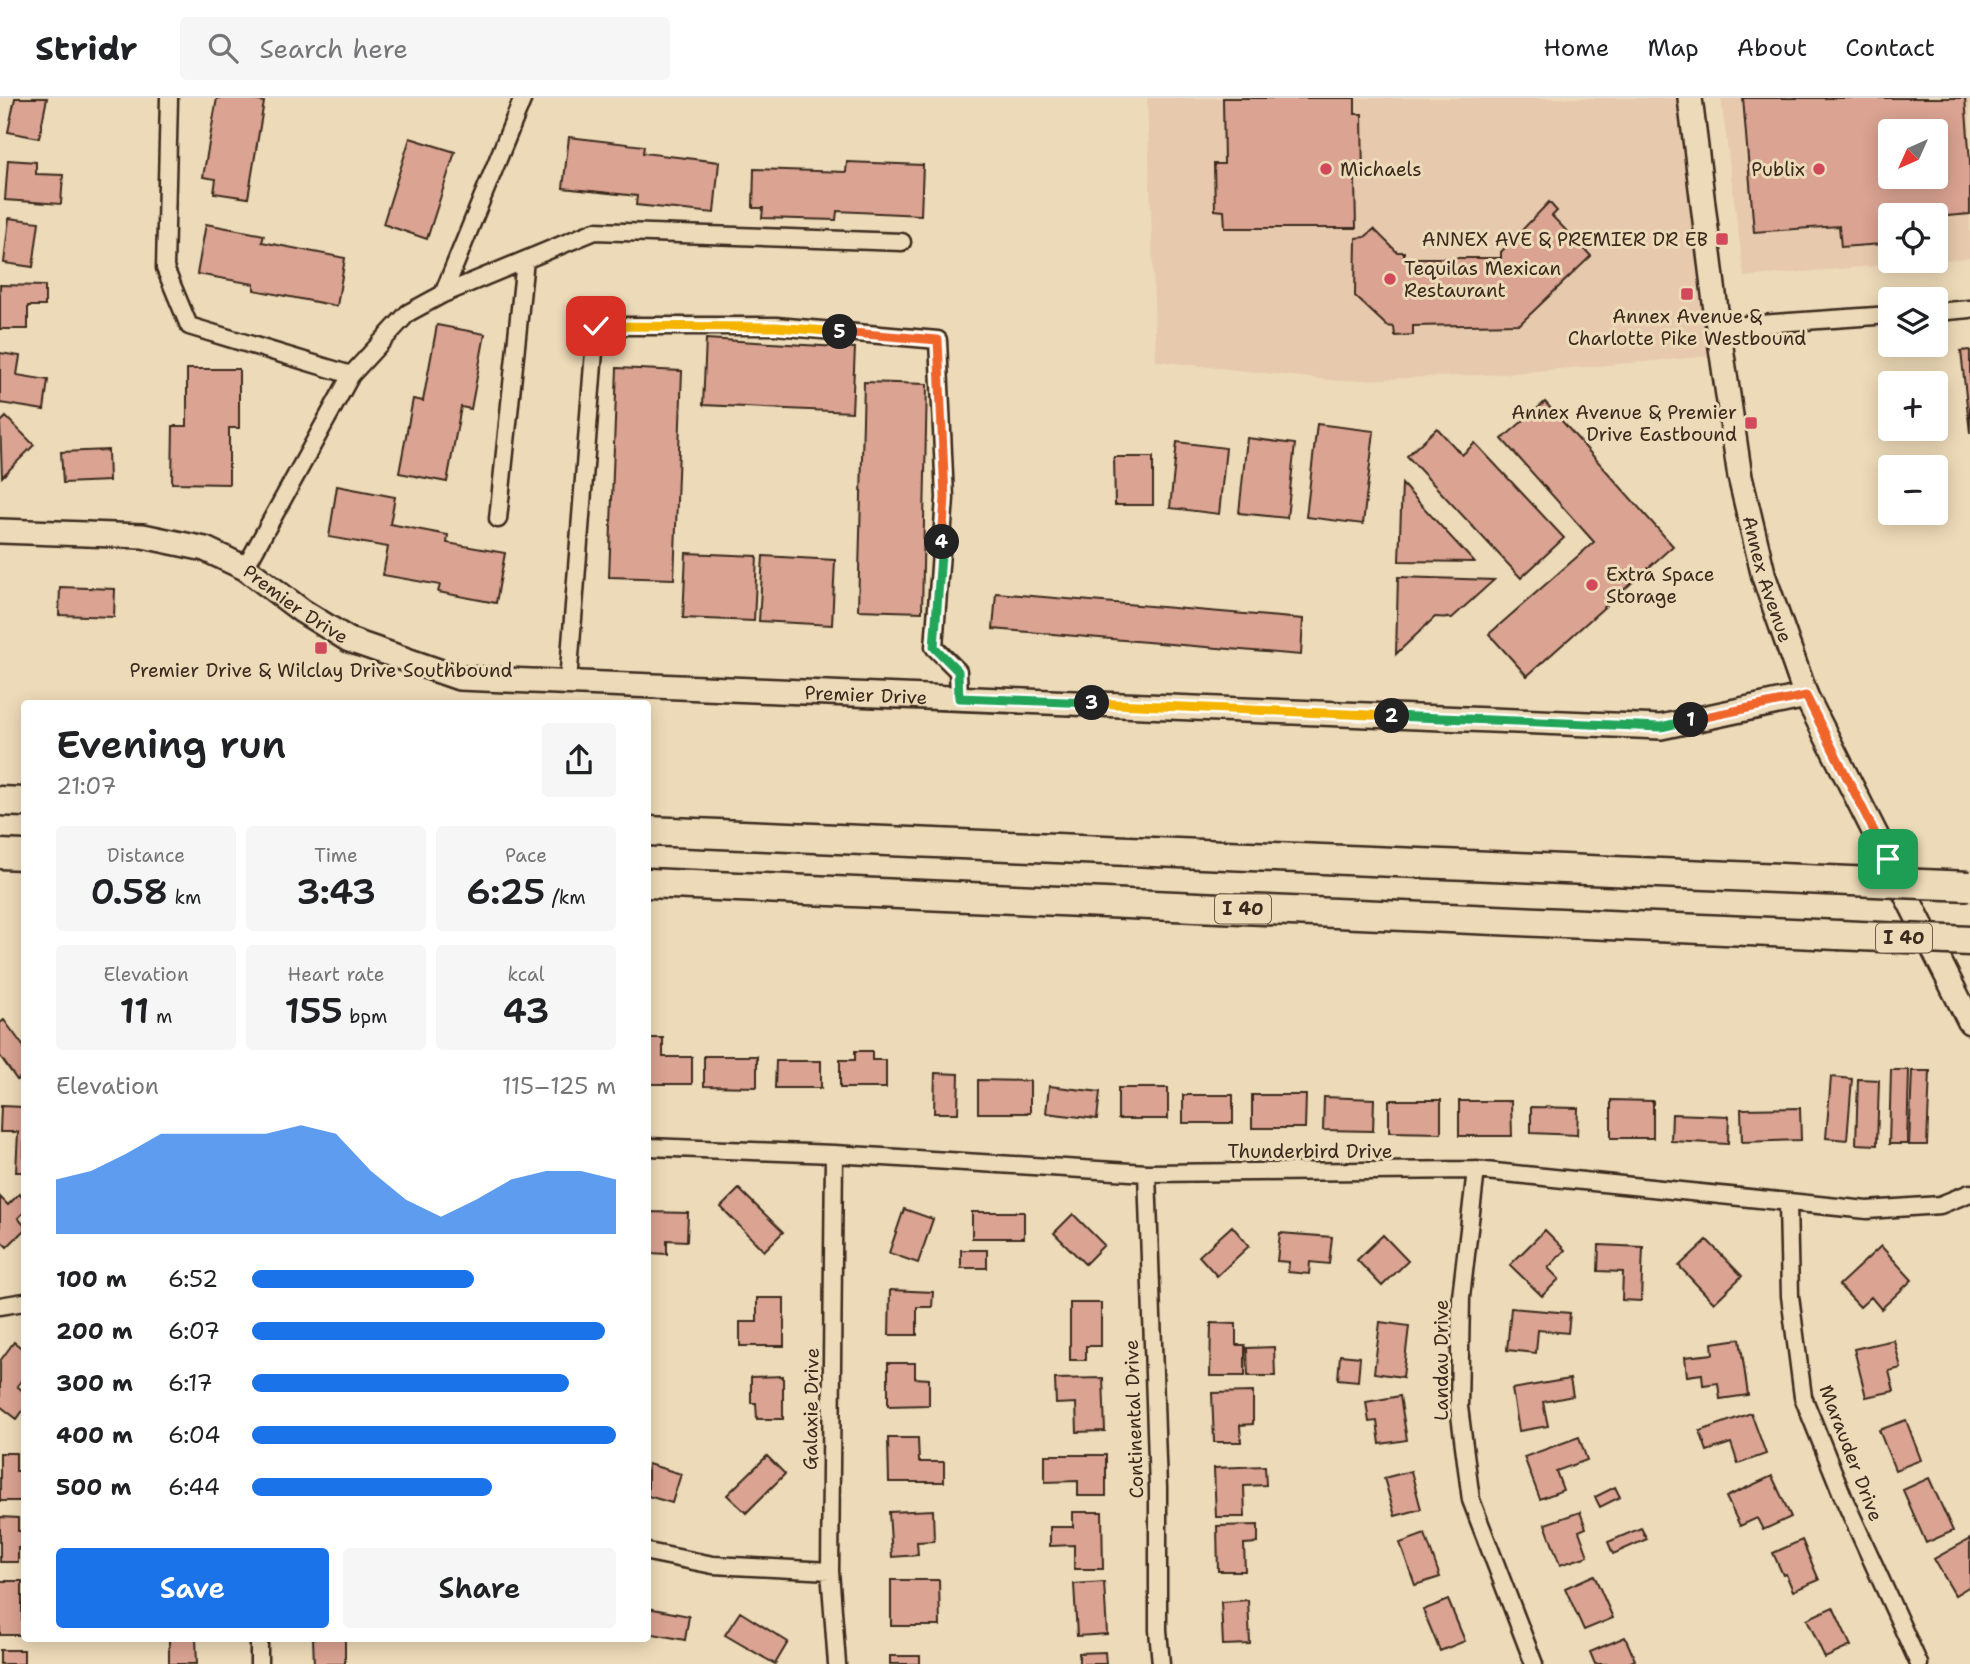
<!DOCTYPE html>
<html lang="en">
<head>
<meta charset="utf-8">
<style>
  body { margin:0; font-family:"Shantell Sans",sans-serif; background:#f6f6f6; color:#202124; height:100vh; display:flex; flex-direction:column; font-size:26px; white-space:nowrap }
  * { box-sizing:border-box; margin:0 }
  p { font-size:23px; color:#757577 }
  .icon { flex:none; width:38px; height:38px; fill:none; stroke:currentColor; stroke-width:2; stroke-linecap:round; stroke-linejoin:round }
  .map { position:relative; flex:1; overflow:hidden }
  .side { position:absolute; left:21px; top:602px; width:630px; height:942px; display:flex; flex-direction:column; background:#fff; border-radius:7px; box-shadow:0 4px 18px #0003 }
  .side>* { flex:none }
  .needle { width:46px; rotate:225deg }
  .controls { position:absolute; left:1878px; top:21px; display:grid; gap:14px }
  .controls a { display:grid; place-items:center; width:70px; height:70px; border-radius:7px; background:#fff; box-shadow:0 4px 18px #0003; font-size:35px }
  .pin { position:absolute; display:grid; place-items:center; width:60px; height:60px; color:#fff; margin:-30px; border-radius:14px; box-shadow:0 4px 10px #0006 }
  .km { position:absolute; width:35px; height:35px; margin:-18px; border-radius:50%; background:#222; color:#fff; font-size:19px; line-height:35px; text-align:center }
  .round { display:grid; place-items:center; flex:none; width:74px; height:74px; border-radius:7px; background:#f6f6f6 }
  .summary { display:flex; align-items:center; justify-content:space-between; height:119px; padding:0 35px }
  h1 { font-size:38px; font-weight:600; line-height:52px }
  .figures { display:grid; grid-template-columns:repeat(3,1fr); gap:10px; height:119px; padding:7px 35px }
  .figures div { display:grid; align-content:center; border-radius:7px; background:#f6f6f6; text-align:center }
  .figures b { font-size:35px; font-weight:600 }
  .figures small { font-size:19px; font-weight:400 }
  .figures p { font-size:19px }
  .chart { height:196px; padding:14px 35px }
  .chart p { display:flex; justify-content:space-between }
  .chart svg { width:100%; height:126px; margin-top:7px; fill:#1a73e8; opacity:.7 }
  .primary-button { display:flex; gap:14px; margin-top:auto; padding:14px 35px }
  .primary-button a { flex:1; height:80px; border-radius:7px; background:#1a73e8; color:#fff; font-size:28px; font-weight:600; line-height:80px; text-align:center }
  .primary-button a+a { background:#f6f6f6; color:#202124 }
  ul { padding:0 35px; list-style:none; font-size:23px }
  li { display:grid; grid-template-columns:112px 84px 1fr; align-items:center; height:52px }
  li i { height:18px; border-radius:9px; background:#1a73e8 }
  header { display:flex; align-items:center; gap:42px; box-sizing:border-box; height:98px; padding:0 35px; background:#fff; border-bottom:2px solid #e0e0e0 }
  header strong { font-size:33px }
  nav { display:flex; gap:38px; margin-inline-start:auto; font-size:24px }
  .search { width:490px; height:63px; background:#f6f6f6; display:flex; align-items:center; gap:18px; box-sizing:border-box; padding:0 24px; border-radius:7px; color:#757577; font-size:26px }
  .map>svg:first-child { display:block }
  .built { fill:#e7caad; fill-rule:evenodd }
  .building { fill:#daa392; stroke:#3b2a1e; stroke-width:2; fill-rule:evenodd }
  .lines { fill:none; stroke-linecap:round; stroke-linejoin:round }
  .street-casing { stroke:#3b2a1e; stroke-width:21 }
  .secondary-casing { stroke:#3b2a1e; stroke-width:28 }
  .highway-casing { stroke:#3b2a1e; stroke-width:33 }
  .street { stroke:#eddab8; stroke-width:16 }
  .secondary { stroke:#eddab8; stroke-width:23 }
  .highway { stroke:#eddab8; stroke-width:28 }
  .highway-bridge-casing { stroke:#3b2a1e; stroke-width:33; stroke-linecap:butt }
  .highway-bridge { stroke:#eddab8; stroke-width:28 }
  .split-1-casing { stroke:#fff; stroke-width:14 }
  .split-2-casing { stroke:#fff; stroke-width:14 }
  .split-3-casing { stroke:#fff; stroke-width:14 }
  .split-4-casing { stroke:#fff; stroke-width:14 }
  .split-5-casing { stroke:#fff; stroke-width:14 }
  .split-6-casing { stroke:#fff; stroke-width:14 }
  .split-1 { stroke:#f0652b; stroke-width:9 }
  .split-2 { stroke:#22a559; stroke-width:9 }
  .split-3 { stroke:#f5b400; stroke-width:9 }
  .split-4 { stroke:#22a559; stroke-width:9 }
  .split-5 { stroke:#f0652b; stroke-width:9 }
  .split-6 { stroke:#f5b400; stroke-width:9 }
  .poi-dot { fill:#d1495b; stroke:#eddab8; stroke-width:2.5 }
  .labels { text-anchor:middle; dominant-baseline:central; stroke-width:6; stroke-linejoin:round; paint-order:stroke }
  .shield { fill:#eddab8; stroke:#705f4c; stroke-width:2 }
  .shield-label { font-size:18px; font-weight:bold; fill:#3b2a1e }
  .poi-label { font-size:19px; fill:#3b2a1e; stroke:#eddab8; text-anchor:start }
  .street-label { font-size:19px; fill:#3b2a1e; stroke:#eddab8 }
</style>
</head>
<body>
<header>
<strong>Stridr</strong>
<div class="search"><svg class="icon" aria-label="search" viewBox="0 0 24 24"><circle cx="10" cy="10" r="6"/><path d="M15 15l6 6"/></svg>Search here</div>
<nav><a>Home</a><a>Map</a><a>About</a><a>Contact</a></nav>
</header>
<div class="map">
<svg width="1970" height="1566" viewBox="0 0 1970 1566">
  <rect width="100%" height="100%" fill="#eddab8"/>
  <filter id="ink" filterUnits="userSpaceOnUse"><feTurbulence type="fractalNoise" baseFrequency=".0143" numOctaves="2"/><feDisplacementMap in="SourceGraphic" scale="14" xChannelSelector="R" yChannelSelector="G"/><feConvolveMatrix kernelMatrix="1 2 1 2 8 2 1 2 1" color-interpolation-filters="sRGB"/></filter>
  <g filter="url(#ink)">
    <!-- built -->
    <path class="built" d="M1147 0H1682L1712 258 1502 276 1338 283 1156 263Z
      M1721 0H1970V160L1936 163V117H1890V163H1935L1744 179ZM1890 33H1936V79H1890Z"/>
    <!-- building -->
    <path class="building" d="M15 0H47L39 40 8 34Z
      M217 0H255L254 2 264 4 248 100 214 95 216 81 203 79Z
      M1223 0H1355V16H1362L1363 81H1355L1356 130H1225L1224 113 1215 112 1214 66H1224Z
      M1743 0H1965L1970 64V116L1936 119 1890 117V122L1880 123 1882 146 1841 149 1839 128 1754 134ZM1890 33H1936V79H1890Z
      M569 39 644 48 643 55 719 64 714 115 636 107 637 98 563 90Z
      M410 40 455 54 427 141 383 126Z
      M8 62 36 64V76L63 77 61 106 5 102Z
      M847 64 923 67 921 117 837 113 836 122 762 120 763 110H753L754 71 846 74Z
      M1549 104 1557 113 1552 118 1591 158 1520 226 1413 228V237L1395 238 1394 229 1387 228 1355 198 1356 140 1365 139 1374 131 1397 154H1404V160H1501V154Z
      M9 120 39 124 33 169 4 165Z
      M206 126 264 137 262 144 345 160 337 208 254 192V186L197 176Z
      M0 187 45 188V208H28V231H0Z
      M437 227 485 236 471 311 461 309 447 384 399 375 413 301 423 303Z
      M706 241 855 250 852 314 703 307Z
      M1970 252V335L1961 253Z
      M0 255 20 258 17 277 48 282 44 312 0 305Z
      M617 270 682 273 674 481 609 479Z
      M187 271H239V330H229V386L172 385 173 328H187Z
      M864 284 927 286 922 514 858 512Z
      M1545 304 1673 448 1527 578 1489 536 1594 444 1502 341Z
      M6 319 34 347 2 379 0 325Z
      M1317 326 1374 333 1363 426 1306 419Z
      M1437 330 1462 357 1475 345 1564 440 1521 480 1407 358Z
      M1247 340 1295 346 1287 420 1239 415Z
      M1177 344 1226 350 1219 416 1170 410Z
      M108 352 109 383 63 385 61 354Z
      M1114 359H1153V407H1115Z
      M1402 386 1474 464 1399 463Z
      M337 388 395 399 390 426 448 437 447 445 505 455 496 505 438 494 440 487 383 477 388 449 329 439Z
      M686 455 757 458 754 523 683 520Z
      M763 458 835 462 832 527 759 523Z
      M1398 479 1494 482 1452 520 1435 519 1396 556Z
      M60 489 115 491 114 519 59 517Z
      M996 495 1303 521 1301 557 993 531Z
      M4 922 24 949V976L17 982 0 958V925Z
      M648 940H663V959H692V986H648Z
      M855 953H872V962H886V990H840V962H855Z
      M704 958H757V989L704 988Z
      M776 963H821V990H775Z
      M1891 972H1909L1907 1046H1889Z
      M1912 973H1930L1927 1047H1909Z
      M935 975 959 976 958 1015H934Z
      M1831 979 1852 981 1847 1042 1826 1040Z
      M1858 981 1879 982 1877 1047 1856 1046Z
      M978 982 1030 983V1015H978Z
      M1049 988 1100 994 1097 1021 1046 1015Z
      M1118 990H1168V1021H1118Z
      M1183 997H1233V1025H1183Z
      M1252 997H1306L1305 1030H1252Z
      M1324 999 1374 1001 1373 1033 1323 1032Z
      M1389 1002H1441V1035L1389 1034Z
      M1611 1002 1653 1003V1040H1611Z
      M1459 1003H1511L1512 1038H1459Z
      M1 1008 24 1009V1074H16L18 1034H0Z
      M1531 1009 1578 1010 1577 1037 1531 1035Z
      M1800 1010 1801 1042 1742 1044 1741 1011Z
      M1672 1016 1729 1018 1728 1046 1671 1043Z
      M739 1091 783 1134 764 1153 721 1109Z
      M19 1096 24 1101V1114L18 1120 24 1127V1132L7 1149 0 1142V1099L8 1107Z
      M904 1111 933 1121 918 1165 889 1155Z
      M648 1114 688 1115 687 1143 667 1142V1156L650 1155Z
      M972 1114H1024V1140H972Z
      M1073 1116 1104 1147 1085 1166 1054 1135Z
      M1232 1128 1249 1148 1217 1178 1199 1158Z
      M1545 1132 1565 1152 1548 1170 1559 1181 1542 1198 1510 1167Z
      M1280 1135 1332 1139 1329 1166 1310 1164 1309 1176 1288 1174 1289 1164 1277 1163Z
      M1383 1137 1408 1163 1382 1188 1357 1162Z
      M1707 1142 1742 1178 1714 1205 1679 1168Z
      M1599 1147 1643 1149 1641 1203 1622 1202 1623 1174 1598 1173Z
      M1881 1148 1912 1182 1881 1211 1871 1199 1860 1209 1839 1187Z
      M961 1152H987V1170H961Z
      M890 1192 933 1194 932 1209H917V1237H889Z
      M757 1200H784V1248H740V1224H757Z
      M1070 1205H1101V1248H1086V1262H1070Z
      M1511 1210 1570 1215 1568 1235 1538 1232 1536 1255 1507 1252Z
      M1380 1224 1409 1228 1403 1279 1374 1275Z
      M1211 1225 1236 1226V1247H1245V1278H1210Z
      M1740 1241 1748 1297 1720 1301 1718 1285 1703 1287 1702 1276 1687 1278 1685 1259 1713 1256 1712 1245Z
      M1894 1242 1901 1270 1889 1273 1894 1293 1866 1299 1854 1251Z
      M14 1244 24 1252V1279L17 1288 24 1294V1311L17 1321 0 1308V1263Z
      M1274 1249 1275 1278H1248L1247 1250Z
      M1340 1257 1360 1259 1358 1283 1338 1281Z
      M888 1265H915V1280L929 1281V1307L888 1308Z
      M783 1278V1321H757L756 1305H751V1279Z
      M1103 1280 1105 1333 1077 1334 1076 1305 1056 1306 1055 1281Z
      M1570 1281 1573 1298 1543 1304 1548 1328 1519 1333 1512 1291Z
      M1253 1294V1326L1240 1327 1241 1344H1214L1212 1295Z
      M1400 1298 1407 1342 1380 1346 1377 1323 1369 1324 1366 1304Z
      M1751 1315 1766 1356 1738 1366 1731 1345 1707 1353 1700 1333Z
      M1906 1322 1921 1362 1895 1372 1879 1332Z
      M1579 1339 1587 1362 1556 1373 1563 1392 1540 1401 1524 1359Z
      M888 1340H918L919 1364H944V1384H889Z
      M0 1355H16V1373H24V1403H0Z
      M1045 1357H1106V1398H1078V1383L1045 1384Z
      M767 1358 785 1376 746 1415 727 1397Z
      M648 1366 681 1376 672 1405 648 1398Z
      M1265 1368 1266 1387 1244 1388 1245 1419H1216L1214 1370Z
      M1411 1373 1421 1411 1395 1418 1384 1380Z
      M1772 1378 1791 1419 1763 1432 1757 1420 1740 1428 1726 1399Z
      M1929 1380 1953 1433 1926 1445 1903 1392Z
      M1615 1389 1620 1399 1600 1409 1595 1399Z
      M933 1412 934 1443 917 1444 918 1457 892 1459 889 1414Z
      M1073 1414H1102L1103 1471H1074V1447L1050 1448V1429H1073Z
      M1580 1414 1586 1430 1579 1433 1588 1458 1560 1467 1545 1426Z
      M0 1419 18 1420V1433H24V1450H18V1464H0Z
      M1258 1427V1445L1244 1446 1245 1473H1218L1217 1428Z
      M1641 1430 1647 1441 1613 1456 1608 1444Z
      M1425 1436 1440 1479 1415 1487 1400 1445Z
      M1970 1441V1488L1955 1497 1934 1461Z
      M1802 1442 1819 1482 1793 1493 1786 1476 1783 1477 1773 1455Z
      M1594 1477 1613 1520 1584 1532 1565 1490Z
      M891 1482H939L940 1528H891Z
      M0 1483H22V1537H0Z
      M1104 1484 1107 1536 1077 1538 1074 1486Z
      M1248 1502 1250 1546 1223 1547 1221 1504Z
      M1448 1502 1465 1543 1440 1553 1423 1512Z
      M1833 1509 1851 1548 1825 1560 1807 1521Z
      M648 1510 689 1518 685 1542 648 1535Z
      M740 1514 788 1544 775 1566 725 1537Z
      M1625 1539 1635 1562 1627 1566H1595L1590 1554Z
      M169 1540H196L197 1566H169Z
      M313 1540H345V1566H314Z
      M0 1552H24V1566H0Z
      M1105 1554 1106 1566H1079V1555Z
      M890 1558H920V1566H890Z"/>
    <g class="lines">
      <defs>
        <path id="street" d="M169 0 165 170 189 228 351 277
          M443 196 595 133 902 144
          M1936 214 1970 211
          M1718 229 1890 217
          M498 421 525 162
          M245 470 351 277 408 215 443 196 523 0
          M568 584 596 228H776L938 242 945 400 934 549 958 573 959 600
          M648 1049 834 1056 1147 1075 1476 1072 1867 1112 1940 1107 1970 1095
          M834 1056 830 1473 837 1566
          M1476 1072 1461 1199 1459 1309 1471 1402 1534 1566
          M1147 1075 1158 1390V1532L1161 1566
          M1788 1105 1790 1198 1803 1299 1844 1401 1919 1566
          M0 1208 24 1204
          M648 1454 713 1467 830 1473
          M259 1540V1566"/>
        <g id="secondary">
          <path id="s1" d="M1690 0 1718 229 1740 379 1764 479 1806 598 1970 924"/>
          <path id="s2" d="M0 433 143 438 205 451 245 470 302 513 349 542 459 580 1661 629 1806 598"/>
        </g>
        <path id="highway" d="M0 703 24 704
          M648 733 1803 781
          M0 756 24 757
          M648 785 1838 837"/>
      </defs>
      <!-- street casing -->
      <use href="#street" class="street-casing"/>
      <!-- secondary casing -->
      <use href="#secondary" class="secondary-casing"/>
      <!-- highway casing -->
      <use href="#highway" class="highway-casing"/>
      <!-- street -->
      <use href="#street" class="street"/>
      <!-- secondary -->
      <use href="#secondary" class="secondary"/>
      <!-- highway -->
      <use href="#highway" class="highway"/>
      <defs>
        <path id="highway-bridge" d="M1803 781 1970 788
          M1838 837 1970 843"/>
      </defs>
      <!-- highway-bridge casing -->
      <use href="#highway-bridge" class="highway-bridge-casing"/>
      <!-- highway-bridge -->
      <use href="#highway-bridge" class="highway-bridge"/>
    </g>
  </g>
  <g class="lines" filter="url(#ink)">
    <defs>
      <path id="split-1" d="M1691 622 1806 598 1888 761"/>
      <path id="split-2" d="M1392 618 1661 629 1691 622"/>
      <path id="split-3" d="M1092 605 1392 618"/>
      <path id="split-4" d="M942 444 934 549 958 573 959 600 1092 605"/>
      <path id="split-5" d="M840 234 938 242 945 400 942 444"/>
      <path id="split-6" d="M596 228 776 229 840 234"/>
    </defs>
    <!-- split-1 casing -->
    <use href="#split-1" class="split-1-casing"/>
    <!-- split-2 casing -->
    <use href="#split-2" class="split-2-casing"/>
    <!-- split-3 casing -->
    <use href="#split-3" class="split-3-casing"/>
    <!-- split-4 casing -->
    <use href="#split-4" class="split-4-casing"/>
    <!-- split-5 casing -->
    <use href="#split-5" class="split-5-casing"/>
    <!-- split-6 casing -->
    <use href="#split-6" class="split-6-casing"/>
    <!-- split-1 -->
    <use href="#split-1" class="split-1"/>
    <!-- split-2 -->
    <use href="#split-2" class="split-2"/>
    <!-- split-3 -->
    <use href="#split-3" class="split-3"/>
    <!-- split-4 -->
    <use href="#split-4" class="split-4"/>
    <!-- split-5 -->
    <use href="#split-5" class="split-5"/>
    <!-- split-6 -->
    <use href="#split-6" class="split-6"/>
  </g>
  <!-- markers -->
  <g class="poi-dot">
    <circle cx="1326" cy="71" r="7"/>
    <circle cx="1819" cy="71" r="7"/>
    <rect x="1715" y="134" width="14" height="14" rx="3.5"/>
    <circle cx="1390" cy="181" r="7"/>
    <rect x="1680" y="189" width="14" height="14" rx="3.5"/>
    <rect x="1744" y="318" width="14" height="14" rx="3.5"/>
    <circle cx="1592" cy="487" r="7"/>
    <rect x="314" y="543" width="14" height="14" rx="3.5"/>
  </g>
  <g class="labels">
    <!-- shield labels -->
    <g class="shield">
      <rect x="1215" y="796.5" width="56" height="29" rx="5"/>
      <rect x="1876" y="825.5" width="56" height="29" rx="5"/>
    </g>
    <g class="shield-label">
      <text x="1243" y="811">I 40</text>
      <text x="1904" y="840">I 40</text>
    </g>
    <!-- poi labels -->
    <g class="poi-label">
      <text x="1340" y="71">Michaels</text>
      <text x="1805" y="71" text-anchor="end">Publix</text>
      <text x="1708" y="141" text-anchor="end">ANNEX AVE &amp; PREMIER DR EB</text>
      <text x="1404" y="170">Tequilas Mexican<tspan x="1404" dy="22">Restaurant</tspan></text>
      <text x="1687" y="218" text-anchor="middle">Annex Avenue &amp;<tspan x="1687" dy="22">Charlotte Pike Westbound</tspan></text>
      <text x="1737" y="314" text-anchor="end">Annex Avenue &amp; Premier<tspan x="1737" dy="22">Drive Eastbound</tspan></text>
      <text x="1606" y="476">Extra Space<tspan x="1606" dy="22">Storage</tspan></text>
      <text x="321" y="572" text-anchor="middle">Premier Drive &amp; Wilclay Drive Southbound</text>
    </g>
    <!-- street labels -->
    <g class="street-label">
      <text stroke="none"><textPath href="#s1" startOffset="488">Annex Avenue</textPath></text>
      <text stroke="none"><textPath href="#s2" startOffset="313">Premier Drive</textPath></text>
      <text stroke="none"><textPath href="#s2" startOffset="901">Premier Drive</textPath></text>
      <text x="1310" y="1053">Thunderbird Drive</text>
      <text transform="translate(1441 1262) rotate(-90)">Landau Drive</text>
      <text transform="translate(811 1311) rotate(-89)">Galaxie Drive</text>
      <text transform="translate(1134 1321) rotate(-92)">Continental Drive</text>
      <text transform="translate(1851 1355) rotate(69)">Marauder Drive</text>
    </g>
  </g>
</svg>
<div class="controls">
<a><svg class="needle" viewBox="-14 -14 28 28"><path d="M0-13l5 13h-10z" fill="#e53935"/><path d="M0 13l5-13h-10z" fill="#757577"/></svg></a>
<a><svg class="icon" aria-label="locate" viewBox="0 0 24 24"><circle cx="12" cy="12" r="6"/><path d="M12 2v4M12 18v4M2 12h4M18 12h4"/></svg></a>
<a><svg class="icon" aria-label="layers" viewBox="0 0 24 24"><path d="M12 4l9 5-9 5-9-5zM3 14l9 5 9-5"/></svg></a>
<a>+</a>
<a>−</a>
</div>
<div class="pin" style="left:1888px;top:761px;background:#1e9e55"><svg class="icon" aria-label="arrive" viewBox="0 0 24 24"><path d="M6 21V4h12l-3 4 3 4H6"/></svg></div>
<div class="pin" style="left:596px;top:228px;background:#d93025"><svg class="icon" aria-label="check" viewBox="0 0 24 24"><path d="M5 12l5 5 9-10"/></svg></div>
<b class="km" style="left:1691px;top:622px">1</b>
<b class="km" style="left:1392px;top:618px">2</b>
<b class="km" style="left:1092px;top:605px">3</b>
<b class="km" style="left:942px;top:444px">4</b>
<b class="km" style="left:840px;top:234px">5</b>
<section class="side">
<div class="summary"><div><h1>Evening run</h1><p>21:07</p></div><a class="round"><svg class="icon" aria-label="share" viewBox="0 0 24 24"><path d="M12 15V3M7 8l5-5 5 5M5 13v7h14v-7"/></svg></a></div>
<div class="figures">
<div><p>Distance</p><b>0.58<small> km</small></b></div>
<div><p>Time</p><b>3:43</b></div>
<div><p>Pace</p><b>6:25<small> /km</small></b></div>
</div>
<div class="figures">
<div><p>Elevation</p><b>11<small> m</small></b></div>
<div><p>Heart rate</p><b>155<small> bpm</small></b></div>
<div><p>kcal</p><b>43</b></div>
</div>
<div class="chart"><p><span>Elevation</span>115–125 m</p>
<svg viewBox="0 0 160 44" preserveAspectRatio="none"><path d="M0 44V25L10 22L20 16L30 9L40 9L50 9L60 9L70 6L80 9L90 22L100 32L110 38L120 32L130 25L140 22L150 22L160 25V44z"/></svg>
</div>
<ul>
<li><b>100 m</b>6:52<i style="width:61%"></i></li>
<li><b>200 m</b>6:07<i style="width:97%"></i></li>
<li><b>300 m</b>6:17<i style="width:87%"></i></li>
<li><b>400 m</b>6:04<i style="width:100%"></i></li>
<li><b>500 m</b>6:44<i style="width:66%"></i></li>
</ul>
<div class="primary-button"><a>Save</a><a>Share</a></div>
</section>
</div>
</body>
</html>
